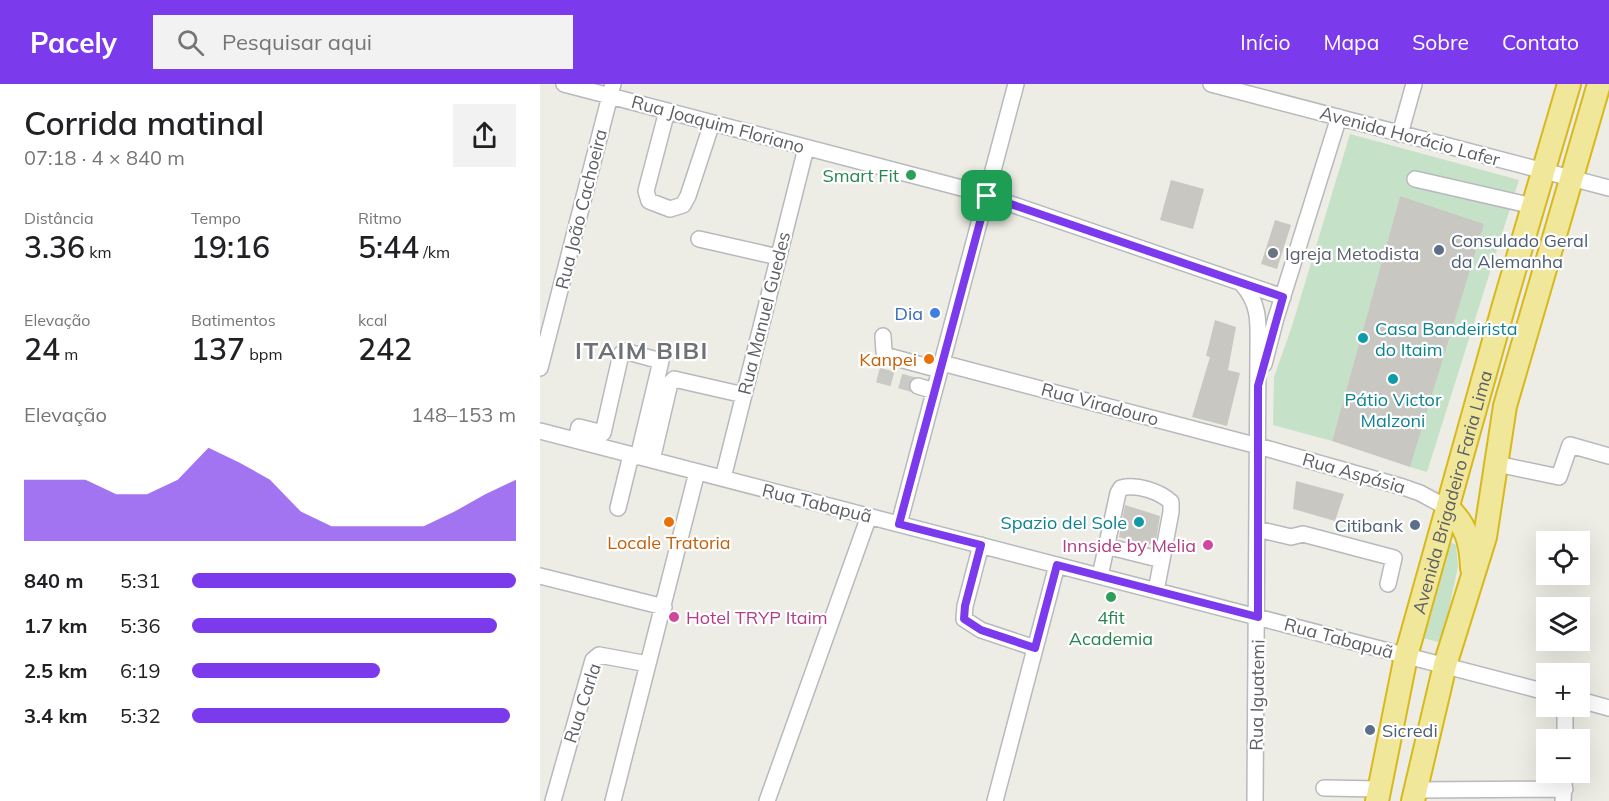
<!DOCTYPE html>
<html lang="pt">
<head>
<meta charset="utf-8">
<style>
  body { margin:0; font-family:Mulish,sans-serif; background:#f2f2f2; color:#202124; height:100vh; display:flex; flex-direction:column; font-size:22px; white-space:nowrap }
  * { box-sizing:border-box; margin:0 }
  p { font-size:20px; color:#757577 }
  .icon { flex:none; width:33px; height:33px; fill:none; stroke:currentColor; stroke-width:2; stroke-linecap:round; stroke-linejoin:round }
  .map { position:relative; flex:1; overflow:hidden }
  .panel { display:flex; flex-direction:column; background:#fff; width:540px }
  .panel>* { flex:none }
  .buttons { position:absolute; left:996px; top:447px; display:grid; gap:12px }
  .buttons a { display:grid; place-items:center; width:54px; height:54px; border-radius:0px; background:#fff; box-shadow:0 6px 24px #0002; font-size:30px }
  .pin { position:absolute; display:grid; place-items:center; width:51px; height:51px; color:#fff; margin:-26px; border-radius:12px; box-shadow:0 3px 9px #0006 }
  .round { display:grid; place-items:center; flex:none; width:63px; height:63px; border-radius:0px; background:#f2f2f2 }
  .head { display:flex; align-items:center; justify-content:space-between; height:102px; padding:0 24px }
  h1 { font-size:33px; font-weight:600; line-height:45px }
  .stats { display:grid; grid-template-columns:repeat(3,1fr); gap:9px; height:102px; padding:6px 24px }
  .stats div { display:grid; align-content:center }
  .stats b { font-size:30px; font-weight:600 }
  .stats small { font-size:16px; font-weight:400 }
  .stats p { font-size:16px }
  .chart { height:168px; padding:12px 24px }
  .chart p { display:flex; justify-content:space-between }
  .chart svg { width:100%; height:108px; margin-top:6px; fill:#7c3aed; opacity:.7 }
  ul { padding:0 24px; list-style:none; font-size:20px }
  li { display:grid; grid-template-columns:96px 72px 1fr; align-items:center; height:45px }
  li i { height:15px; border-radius:8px; background:#7c3aed }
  header { display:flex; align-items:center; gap:36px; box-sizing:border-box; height:84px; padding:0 30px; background:#7c3aed; color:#fff }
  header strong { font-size:28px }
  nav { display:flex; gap:33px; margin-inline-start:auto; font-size:21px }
  .search { width:420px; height:54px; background:#f2f2f2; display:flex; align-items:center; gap:15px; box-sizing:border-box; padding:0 21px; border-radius:0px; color:#757577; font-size:22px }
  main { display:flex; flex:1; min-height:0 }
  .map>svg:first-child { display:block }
  .green { fill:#c5e2c9 }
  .building { fill:#c9c7c2 }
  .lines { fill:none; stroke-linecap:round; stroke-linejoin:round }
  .minor-tunnel { stroke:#cacac5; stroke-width:15; stroke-dasharray:15 8; stroke-linecap:butt }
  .minor-casing { stroke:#b7b9bd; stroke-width:18 }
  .highway-casing { stroke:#d8b91b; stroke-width:26 }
  .minor { stroke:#fff; stroke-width:15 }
  .highway { stroke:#f0e79a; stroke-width:22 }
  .route-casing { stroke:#fff; stroke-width:12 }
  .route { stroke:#7c3aed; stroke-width:8 }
  .leisure-dot { fill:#2e9e5b; stroke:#fff; stroke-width:2 }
  .service-dot { fill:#5c6f8a; stroke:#fff; stroke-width:2 }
  .worship-dot { fill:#6b7280; stroke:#fff; stroke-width:2 }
  .shop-dot { fill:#3f7fe0; stroke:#fff; stroke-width:2 }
  .culture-dot { fill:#0f9aa8; stroke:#fff; stroke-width:2 }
  .food-dot { fill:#e8710a; stroke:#fff; stroke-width:2 }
  .hotel-dot { fill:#d1479c; stroke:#fff; stroke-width:2 }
  .labels { text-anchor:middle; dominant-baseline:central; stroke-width:4.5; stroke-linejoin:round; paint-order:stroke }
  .street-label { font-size:18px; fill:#5d5f64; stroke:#fff }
  .leisure-label { font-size:18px; fill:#27864d; stroke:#fff; text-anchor:end }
  .service-label { font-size:18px; fill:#4e5e75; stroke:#fff; text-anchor:start }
  .worship-label { font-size:18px; fill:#5b616d; stroke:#fff; text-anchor:start }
  .shop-label { font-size:18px; fill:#366cbe; stroke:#fff; text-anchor:end }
  .culture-label { font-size:18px; fill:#0d838f; stroke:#fff; text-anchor:start }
  .food-label { font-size:18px; fill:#c56008; stroke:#fff; text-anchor:end }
  .hotel-label { font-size:18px; fill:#b23c85; stroke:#fff; text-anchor:end }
  .district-label { font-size:24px; font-weight:bold; letter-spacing:1.5px; fill:#6e7176; stroke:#fff }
</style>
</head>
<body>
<header>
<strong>Pacely</strong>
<div class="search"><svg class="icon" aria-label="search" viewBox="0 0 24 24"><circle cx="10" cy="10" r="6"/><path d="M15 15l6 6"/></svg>Pesquisar aqui</div>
<nav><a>Início</a><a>Mapa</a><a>Sobre</a><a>Contato</a></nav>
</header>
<main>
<section class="panel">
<div class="head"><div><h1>Corrida matinal</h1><p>07:18 · 4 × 840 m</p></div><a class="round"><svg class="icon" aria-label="share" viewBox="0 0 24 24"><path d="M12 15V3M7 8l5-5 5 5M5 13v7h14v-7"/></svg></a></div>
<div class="stats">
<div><p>Distância</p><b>3.36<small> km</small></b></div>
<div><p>Tempo</p><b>19:16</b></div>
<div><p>Ritmo</p><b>5:44<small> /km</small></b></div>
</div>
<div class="stats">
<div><p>Elevação</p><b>24<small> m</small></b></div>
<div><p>Batimentos</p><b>137<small> bpm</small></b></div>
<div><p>kcal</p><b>242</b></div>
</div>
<div class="chart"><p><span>Elevação</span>148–153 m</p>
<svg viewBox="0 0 160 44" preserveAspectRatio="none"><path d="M0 44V19L10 19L20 19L30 25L40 25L50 19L60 6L70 12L80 19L90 32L100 38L110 38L120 38L130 38L140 32L150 25L160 19V44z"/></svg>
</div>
<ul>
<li><b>840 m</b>5:31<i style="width:100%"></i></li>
<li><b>1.7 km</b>5:36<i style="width:94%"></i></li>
<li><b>2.5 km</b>6:19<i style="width:58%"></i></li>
<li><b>3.4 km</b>5:32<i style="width:98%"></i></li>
</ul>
</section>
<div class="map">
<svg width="1069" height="717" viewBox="0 0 1069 717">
  <rect width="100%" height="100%" fill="#eeede5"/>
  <!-- green -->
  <path class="green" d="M810 50 979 96 887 388 870 383 860 112 792 357 733 341 734 293 752 242Z
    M905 455 916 461 918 482 902 559 883 554Z"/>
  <!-- building -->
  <path class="building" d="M631 96 664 105 653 145 620 136Z
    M860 112 944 140 870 383 792 357Z
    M735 136 751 141 737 185 721 180Z
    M675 236 696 243 688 286 700 289 687 342 652 333 670 273 666 272Z
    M756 397 804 410 795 437 753 425Z
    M585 421 620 432 616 457 608 461 579 453Z"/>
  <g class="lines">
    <!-- minor-tunnel -->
    <path class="minor-tunnel" d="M338 291 378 302"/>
    <defs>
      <path id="minor" d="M24 0 433 107 743 213
        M671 0 1069 104
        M127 27 106 107 109 117 130 125 143 121 148 112 172 39
        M860 50 874 0
        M875 95 993 122
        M159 155 238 173
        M702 200C721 221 718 241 718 268L715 717
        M343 252 344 268 348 272 400 286
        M402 279 718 362 863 403 880 409 908 424
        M724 280 736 234 799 33
        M0 284 73 0
        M378 302 394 307
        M0 347 1006 608
        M36 356 39 343 63 349 81 270 84 267 121 277 98 373
        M112 376 130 299 134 295 204 311
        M957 380 1019 393 1030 361 1069 372
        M183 394 266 64
        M78 424 91 371
        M359 440 476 0
        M717 445 751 453 763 450 854 474 848 500
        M441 461 425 522 424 535 441 546 495 564
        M566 462 622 476
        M0 492 124 523
        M560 492 578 409 581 404C597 400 619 407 631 418V428L616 507
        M1040 616 1069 624
        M1025 656V622
        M784 704 840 705
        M874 706 1025 705
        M13 717 53 576 59 571 108 580
        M73 717 157 388
        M227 717 329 432
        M455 717 517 481
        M1023 717 1025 688"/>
      <g id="highway">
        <path d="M908 424C927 442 931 459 932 484"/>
        <path id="s1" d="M837 717 866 572 964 221 1029 0"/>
        <path d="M873 717 905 581 945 453 965 322 1059 0"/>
      </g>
    </defs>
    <!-- minor casing -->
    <use href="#minor" class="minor-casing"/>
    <!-- highway casing -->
    <use href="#highway" class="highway-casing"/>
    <!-- minor -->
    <use href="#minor" class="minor"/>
    <!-- highway -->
    <use href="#highway" class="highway"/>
  </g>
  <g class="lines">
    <defs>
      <path id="route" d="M447 112 743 213 718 302V533L517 481 495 564 441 546 424 535 425 522 441 461 359 440Z"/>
    </defs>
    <!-- route casing -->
    <use href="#route" class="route-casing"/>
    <!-- route -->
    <use href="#route" class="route"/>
  </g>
  <!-- markers -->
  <g class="leisure-dot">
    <circle cx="371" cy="91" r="6"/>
    <circle cx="571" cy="513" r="6"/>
  </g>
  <g class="service-dot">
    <circle cx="899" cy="166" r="6"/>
    <circle cx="875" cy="441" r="6"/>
    <circle cx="830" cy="646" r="6"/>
  </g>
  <circle class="worship-dot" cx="733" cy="169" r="6"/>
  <circle class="shop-dot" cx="395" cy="229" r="6"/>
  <g class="culture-dot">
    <circle cx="823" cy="254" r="6"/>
    <circle cx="853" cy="295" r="6"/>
    <circle cx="599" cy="438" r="6"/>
  </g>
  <g class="food-dot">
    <circle cx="389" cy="275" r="6"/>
    <circle cx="129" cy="438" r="6"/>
  </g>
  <g class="hotel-dot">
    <circle cx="668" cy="461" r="6"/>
    <circle cx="134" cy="533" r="6"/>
  </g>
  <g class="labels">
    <!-- street labels -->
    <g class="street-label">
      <text transform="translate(178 40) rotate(15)">Rua Joaquim Floriano</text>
      <text transform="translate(870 52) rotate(15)">Avenida Horácio Lafer</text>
      <text transform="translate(41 125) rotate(-76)">Rua João Cachoeira</text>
      <text transform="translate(224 229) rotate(-76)">Rua Manuel Guedes</text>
      <text transform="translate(560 320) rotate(15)">Rua Viradouro</text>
      <text transform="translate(814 389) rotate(16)">Rua Aspásia</text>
      <text stroke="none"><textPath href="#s1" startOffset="318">Avenida Brigadeiro Faria Lima</textPath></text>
      <text transform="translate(277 419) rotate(14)">Rua Tabapuã</text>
      <text transform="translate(799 554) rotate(15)">Rua Tabapuã</text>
      <text transform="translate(717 611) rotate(-89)">Rua Iguatemi</text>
      <text transform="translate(42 619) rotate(-72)">Rua Carla</text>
    </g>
    <!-- leisure labels -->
    <g class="leisure-label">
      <text x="359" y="91">Smart Fit</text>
      <text x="571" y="533" text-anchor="middle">4fit<tspan x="571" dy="21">Academia</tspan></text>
    </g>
    <!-- service labels -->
    <g class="service-label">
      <text x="911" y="156">Consulado Geral<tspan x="911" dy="21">da Alemanha</tspan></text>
      <text x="863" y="441" text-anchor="end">Citibank</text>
      <text x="842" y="646">Sicredi</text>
    </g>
    <!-- worship labels -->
    <g class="worship-label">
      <text x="745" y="169">Igreja Metodista</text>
    </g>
    <!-- shop labels -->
    <g class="shop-label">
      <text x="383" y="229">Dia</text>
    </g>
    <!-- culture labels -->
    <g class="culture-label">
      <text x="835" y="244">Casa Bandeirista<tspan x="835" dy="21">do Itaim</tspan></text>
      <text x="853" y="315" text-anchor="middle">Pátio Victor<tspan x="853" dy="21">Malzoni</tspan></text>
      <text x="587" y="438" text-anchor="end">Spazio del Sole</text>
    </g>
    <!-- food labels -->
    <g class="food-label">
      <text x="377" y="275">Kanpei</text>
      <text x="129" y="458" text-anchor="middle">Locale Tratoria</text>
    </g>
    <!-- hotel labels -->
    <g class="hotel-label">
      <text x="656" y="461">Innside by Melia</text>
      <text x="146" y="533" text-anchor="start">Hotel TRYP Itaim</text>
    </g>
    <!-- district labels -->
    <g class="district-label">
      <text x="102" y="266">ITAIM BIBI</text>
    </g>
  </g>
</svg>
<div class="buttons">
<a><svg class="icon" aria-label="locate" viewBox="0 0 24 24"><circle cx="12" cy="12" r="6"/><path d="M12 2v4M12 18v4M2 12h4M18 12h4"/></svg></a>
<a><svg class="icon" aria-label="layers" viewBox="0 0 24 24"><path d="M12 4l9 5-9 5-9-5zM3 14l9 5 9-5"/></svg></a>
<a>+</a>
<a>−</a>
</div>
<div class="pin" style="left:447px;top:112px;background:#1e9e55"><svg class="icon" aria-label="arrive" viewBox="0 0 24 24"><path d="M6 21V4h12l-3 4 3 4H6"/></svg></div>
</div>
</main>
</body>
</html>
